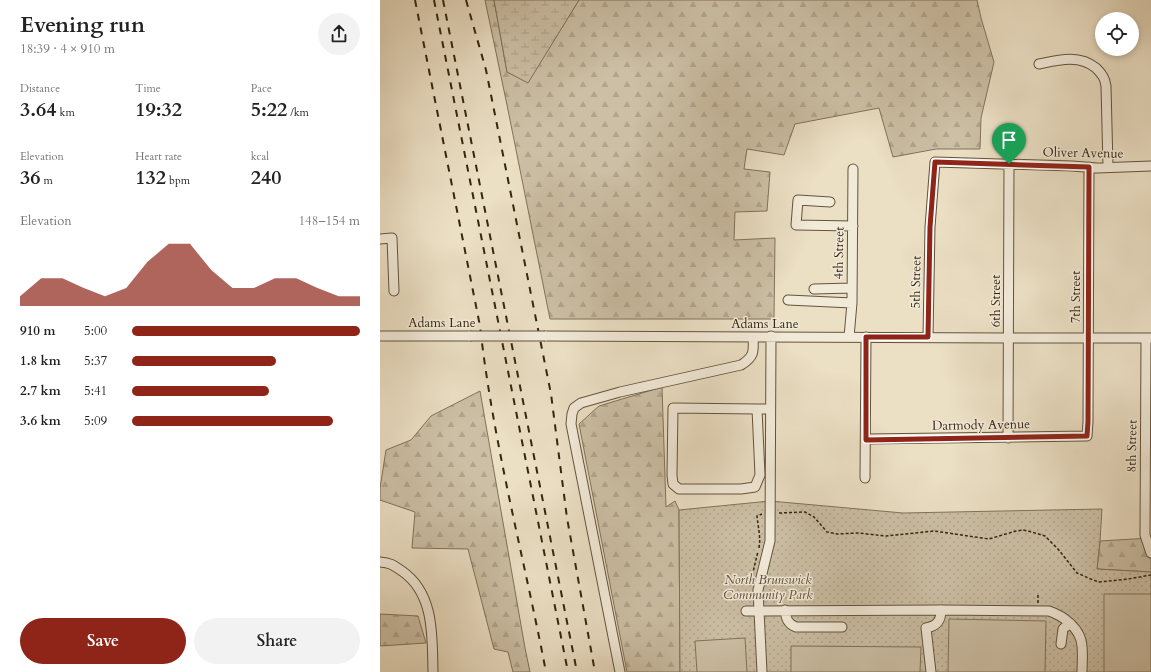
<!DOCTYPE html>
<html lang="en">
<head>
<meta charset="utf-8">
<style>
  body { margin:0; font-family:Cardo,serif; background:#f2f2f2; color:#222; height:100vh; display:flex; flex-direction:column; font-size:15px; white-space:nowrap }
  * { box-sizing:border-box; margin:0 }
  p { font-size:13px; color:#767676 }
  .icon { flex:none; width:22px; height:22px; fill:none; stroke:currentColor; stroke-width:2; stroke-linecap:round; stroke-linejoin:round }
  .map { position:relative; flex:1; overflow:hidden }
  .sheet { display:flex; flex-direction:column; background:#fff; width:380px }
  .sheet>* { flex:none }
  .controls { position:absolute; left:715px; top:12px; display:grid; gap:8px }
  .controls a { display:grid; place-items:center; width:44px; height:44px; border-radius:50%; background:#fff; box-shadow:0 2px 6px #0003; font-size:20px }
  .pin { position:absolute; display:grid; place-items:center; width:34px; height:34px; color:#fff; margin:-41px -17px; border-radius:50% 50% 50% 0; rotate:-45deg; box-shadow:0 0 4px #0007 }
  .pin .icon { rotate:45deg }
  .round { display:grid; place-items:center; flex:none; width:42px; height:42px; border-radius:21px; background:#f2f2f2 }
  .head { display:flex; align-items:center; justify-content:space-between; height:68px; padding:0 20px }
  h1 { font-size:22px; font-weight:700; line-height:30px }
  .figures { display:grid; grid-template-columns:repeat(3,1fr); gap:6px; height:68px; padding:4px 20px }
  .figures div { display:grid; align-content:center }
  .figures b { font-size:20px; font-weight:700 }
  .figures small { font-size:11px; font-weight:400 }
  .figures p { font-size:11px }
  .chart { height:112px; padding:8px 20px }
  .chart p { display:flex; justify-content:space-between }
  .chart svg { width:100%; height:72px; margin-top:4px; fill:#8f2418; opacity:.7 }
  .cta { display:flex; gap:8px; margin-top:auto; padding:8px 20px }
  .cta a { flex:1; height:46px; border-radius:24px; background:#8f2418; color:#fff; font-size:16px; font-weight:700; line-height:46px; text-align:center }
  .cta a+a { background:#f2f2f2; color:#222 }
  ul { padding:0 20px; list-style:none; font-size:13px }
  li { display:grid; grid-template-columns:64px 48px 1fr; align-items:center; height:30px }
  li i { height:10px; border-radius:5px; background:#8f2418 }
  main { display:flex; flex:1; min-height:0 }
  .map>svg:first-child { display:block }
  .forest { fill:url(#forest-firs); stroke:#81725a }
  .wetland { fill:url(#wetland-marsh); stroke:#81725a }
  .park { fill:url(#park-dots); stroke:#81725a }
  .pitch { fill:#ccbfa5; stroke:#81725a }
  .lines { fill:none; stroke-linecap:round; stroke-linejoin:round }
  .minor-casing { stroke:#63543d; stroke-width:11 }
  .path { stroke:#362510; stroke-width:1.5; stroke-dasharray:3 2; stroke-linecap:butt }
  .minor { stroke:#f2ead9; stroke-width:9 }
  .rail { stroke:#362510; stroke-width:2; stroke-dasharray:7 7; stroke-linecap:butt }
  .minor-bridge-casing { stroke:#63543d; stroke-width:11; stroke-linecap:butt }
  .minor-bridge { stroke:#f2ead9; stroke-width:9 }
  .route-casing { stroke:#fff; stroke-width:8 }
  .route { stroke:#8f2418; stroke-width:5 }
  .labels { text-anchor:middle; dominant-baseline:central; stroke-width:3; stroke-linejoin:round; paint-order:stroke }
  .street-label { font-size:13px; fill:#362510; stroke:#f2ead9 }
  .park-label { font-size:13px; font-style:italic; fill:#5c4c35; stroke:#f2ead9 }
</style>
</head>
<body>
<main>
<section class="sheet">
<div class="head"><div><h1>Evening run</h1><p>18:39 · 4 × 910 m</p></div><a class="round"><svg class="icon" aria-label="share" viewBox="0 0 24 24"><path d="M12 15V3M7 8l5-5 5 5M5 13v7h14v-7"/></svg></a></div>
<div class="figures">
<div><p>Distance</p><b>3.64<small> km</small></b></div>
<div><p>Time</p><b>19:32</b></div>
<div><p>Pace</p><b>5:22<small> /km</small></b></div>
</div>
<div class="figures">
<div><p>Elevation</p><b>36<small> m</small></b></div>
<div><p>Heart rate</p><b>132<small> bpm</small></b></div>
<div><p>kcal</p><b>240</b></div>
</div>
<div class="chart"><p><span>Elevation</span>148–154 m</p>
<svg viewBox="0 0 160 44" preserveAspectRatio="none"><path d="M0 44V38L10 27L20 27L30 33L40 38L50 33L60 17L70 6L80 6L90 22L100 33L110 33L120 27L130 27L140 33L150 38L160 38V44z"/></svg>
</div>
<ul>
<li><b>910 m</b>5:00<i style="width:100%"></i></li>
<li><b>1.8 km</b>5:37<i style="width:63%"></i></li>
<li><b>2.7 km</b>5:41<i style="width:60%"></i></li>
<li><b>3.6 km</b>5:09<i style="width:88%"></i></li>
</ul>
<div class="cta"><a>Save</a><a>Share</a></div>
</section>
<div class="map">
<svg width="771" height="672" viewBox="0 0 771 672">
  <defs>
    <pattern id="forest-firs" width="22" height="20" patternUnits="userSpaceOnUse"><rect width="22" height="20" fill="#ccbfa5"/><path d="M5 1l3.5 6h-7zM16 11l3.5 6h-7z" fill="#b0a48d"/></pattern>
    <pattern id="wetland-marsh" width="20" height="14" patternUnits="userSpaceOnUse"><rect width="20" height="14" fill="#ccbfa5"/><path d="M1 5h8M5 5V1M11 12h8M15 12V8" fill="none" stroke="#b0a48d"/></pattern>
    <pattern id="park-dots" width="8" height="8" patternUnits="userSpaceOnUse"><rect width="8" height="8" fill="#ccbfa5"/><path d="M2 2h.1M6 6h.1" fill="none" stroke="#b0a48d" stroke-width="1.8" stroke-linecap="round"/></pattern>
  </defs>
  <rect width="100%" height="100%" fill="#ebdfc4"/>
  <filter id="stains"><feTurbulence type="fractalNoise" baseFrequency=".005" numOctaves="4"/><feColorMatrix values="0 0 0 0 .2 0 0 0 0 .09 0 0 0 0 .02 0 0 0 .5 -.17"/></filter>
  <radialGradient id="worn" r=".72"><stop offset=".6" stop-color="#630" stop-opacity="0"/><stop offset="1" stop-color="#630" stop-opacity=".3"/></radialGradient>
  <!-- forest -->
  <path class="forest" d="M105 0H114L127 72 148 82 199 0H597L601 18 614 62 601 118 600 149H556L513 157 499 108 415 124 404 155 367 149 364 169 390 172 387 211 355 212 354 240 395 238 394 318 392 319H170L127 105Z
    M282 387 286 507 295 501 299 510 300 672H247L199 424 219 406Z
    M100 391 145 648 150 672H133L128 652 114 649 88 549 32 548 35 512 0 500V488L6 450 31 440 51 416Z
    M771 538V572L717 569 720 541Z
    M0 614 38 616 46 643 0 646Z"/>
  <!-- wetland -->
  <path class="wetland" d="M114 0H199L148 83 127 72Z"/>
  <!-- park -->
  <path class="park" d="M390 501 523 513 722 509 720 541 717 569 771 572V672H300L299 510Z"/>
  <!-- pitch -->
  <path class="pitch" d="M724 594H771V672H724Z
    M569 619 666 621 665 672H568Z
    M365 638 367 672H317L315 641Z
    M411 646 541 647 540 672H411Z"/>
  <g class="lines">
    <defs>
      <path id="minor" d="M659 64C678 60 699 54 716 68 722 74 725 78 726 86L728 167
        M450 202 418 200 416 225 473 226
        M0 239 12 238 14 291
        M434 289 472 288
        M408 300 472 303
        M0 336H90
        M165 336 629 338H771
        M469 337 472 303 473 169
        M548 337 550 227 555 162 692 166 717 168 771 166
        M766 338 765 535 771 553
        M377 409 380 475 375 487 361 489H299L293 484 292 475 293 408 377 409H390
        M628 438 629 164
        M486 439 707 436 708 422 709 167
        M485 478 486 337
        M0 562C11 563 13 565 22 571 55 594 52 637 53 672
        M405 610C406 619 408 624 416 627H462
        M366 611 561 610 669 611C684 616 701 629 702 646 703 655 702 664 702 672
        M681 644 683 629 690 623
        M240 672 191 424 192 414 194 408 201 403 240 392 361 365C374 357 374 352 373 337
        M382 672 378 590 390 541 391 336
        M551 672 546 628C557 626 561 621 561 610"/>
    </defs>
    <!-- minor casing -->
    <use href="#minor" class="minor-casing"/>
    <!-- path -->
    <path class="path" d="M399 513 425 512 434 517 447 532 457 534 478 533 506 536 554 531 609 539 636 531 643 530 652 532 665 536 678 549 697 573 713 580 719 582 748 579 771 575
      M379 548C381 536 378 528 377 516L382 514
      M370 585 378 551
      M658 603V593"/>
    <!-- minor -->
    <use href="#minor" class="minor"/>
    <!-- rail -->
    <path class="rail" d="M35 0 100 326C113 443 144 557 166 672
      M54 0 188 672
      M63 0 197 672
      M86 0 106 70 171 394 187 518 215 672"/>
    <defs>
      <path id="minor-bridge" d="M90 336H165"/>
    </defs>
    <!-- minor-bridge casing -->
    <use href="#minor-bridge" class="minor-bridge-casing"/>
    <!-- minor-bridge -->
    <use href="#minor-bridge" class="minor-bridge"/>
  </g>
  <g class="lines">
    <defs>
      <path id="route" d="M555 162 709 167 708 422 707 436 486 440V337H548L550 227Z"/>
    </defs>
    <!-- route casing -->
    <use href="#route" class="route-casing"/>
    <!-- route -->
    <use href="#route" class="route"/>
  </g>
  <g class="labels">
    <!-- street labels -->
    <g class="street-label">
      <text transform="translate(703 153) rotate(1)">Oliver Avenue</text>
      <text transform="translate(459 253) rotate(-89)">4th Street</text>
      <text transform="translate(536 282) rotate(-89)">5th Street</text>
      <text transform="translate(696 297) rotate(-90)">7th Street</text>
      <text transform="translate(616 301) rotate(-90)">6th Street</text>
      <text x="62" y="323">Adams Lane</text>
      <text x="385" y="324">Adams Lane</text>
      <text transform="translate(601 425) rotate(-1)">Darmody Avenue</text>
      <text transform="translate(752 446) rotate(-89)">8th Street</text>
    </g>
    <!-- park labels -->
    <g class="park-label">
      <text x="388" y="580">North Brunswick<tspan x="388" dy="15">Community Park</tspan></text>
    </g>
  </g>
  <rect width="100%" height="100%" filter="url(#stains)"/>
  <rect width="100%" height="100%" fill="url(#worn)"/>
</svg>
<div class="controls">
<a><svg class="icon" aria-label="locate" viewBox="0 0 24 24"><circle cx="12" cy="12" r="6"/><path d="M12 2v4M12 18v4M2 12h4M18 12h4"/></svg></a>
</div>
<div class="pin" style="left:629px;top:164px;background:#1e9e55"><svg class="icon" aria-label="arrive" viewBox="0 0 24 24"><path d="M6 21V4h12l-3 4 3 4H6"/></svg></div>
</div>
</main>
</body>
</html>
